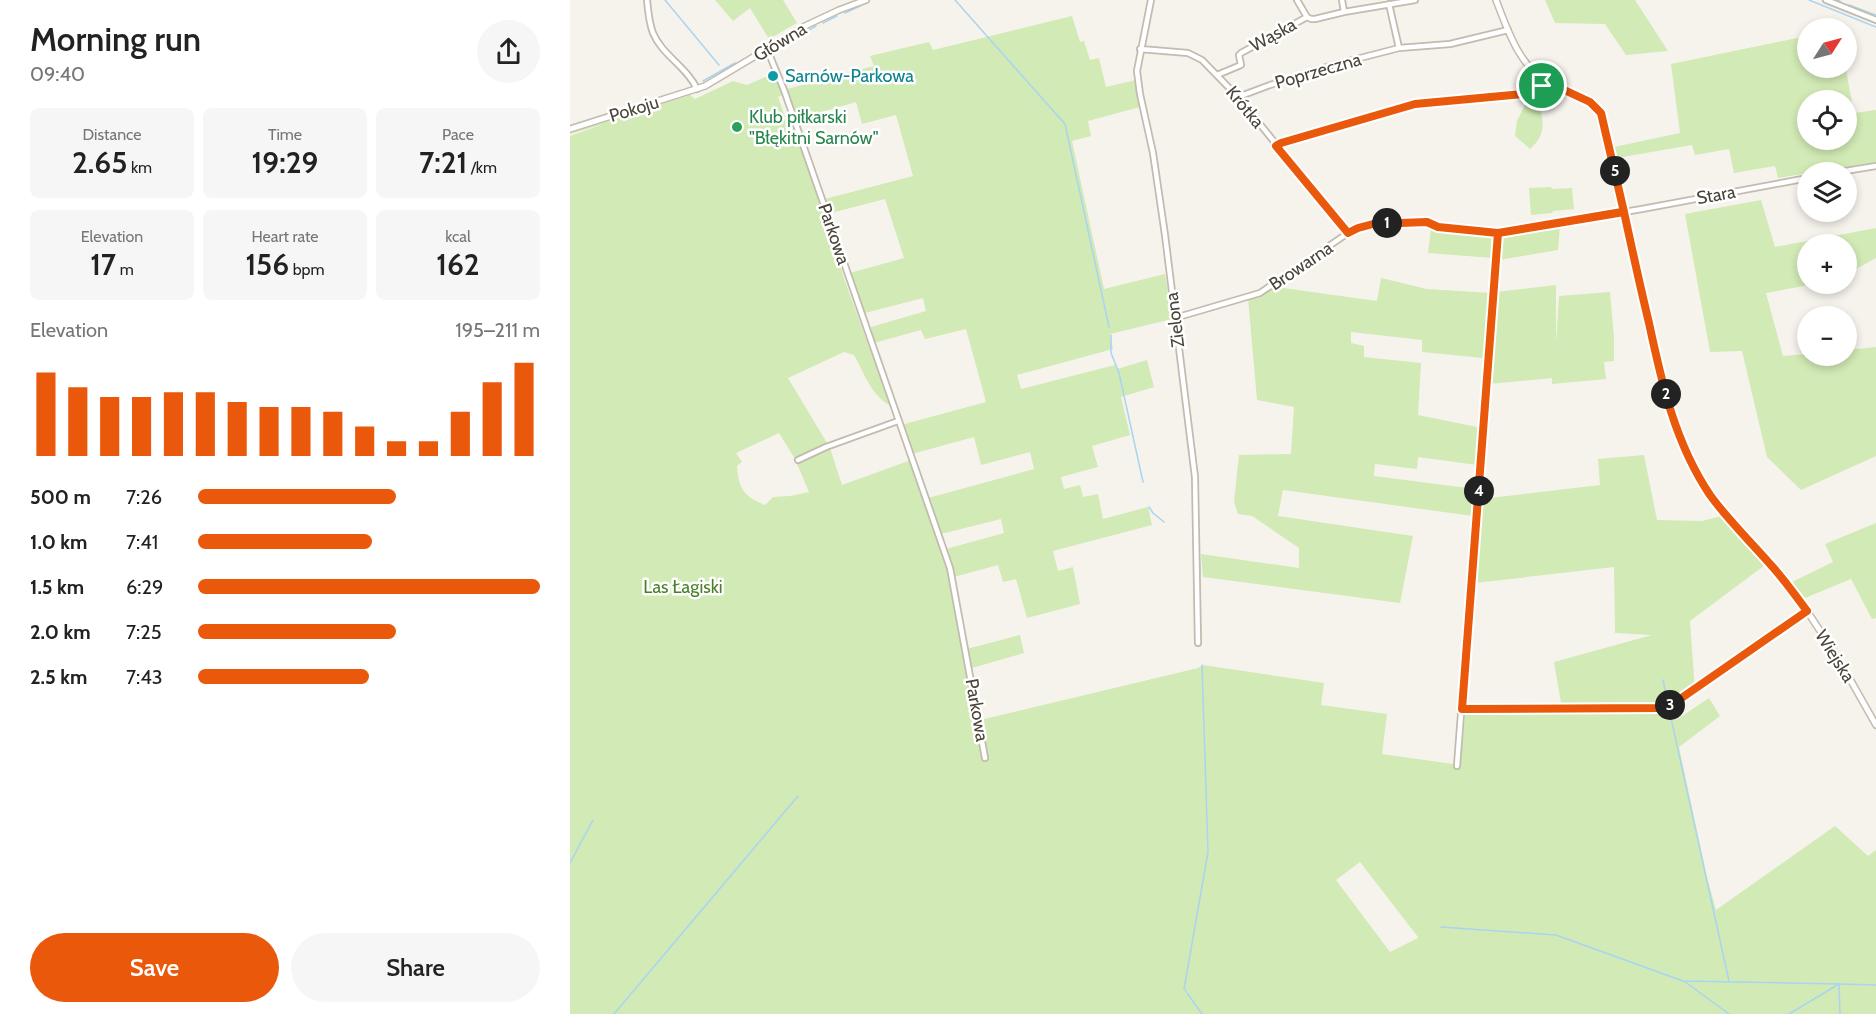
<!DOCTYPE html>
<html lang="en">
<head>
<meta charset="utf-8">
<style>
  body { margin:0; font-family:Cabin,sans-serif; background:#f6f6f6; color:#222; height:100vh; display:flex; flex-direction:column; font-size:22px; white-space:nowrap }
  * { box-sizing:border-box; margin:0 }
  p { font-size:20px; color:#767676 }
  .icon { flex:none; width:33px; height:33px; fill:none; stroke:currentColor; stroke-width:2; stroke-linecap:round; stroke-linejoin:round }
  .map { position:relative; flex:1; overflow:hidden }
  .sheet { display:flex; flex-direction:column; background:#fff; width:570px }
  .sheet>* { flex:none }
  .needle { width:39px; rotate:54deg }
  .fabs { position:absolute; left:1227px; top:18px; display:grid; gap:12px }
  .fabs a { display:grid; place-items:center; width:60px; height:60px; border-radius:50%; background:#fff; box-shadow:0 3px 9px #0003; font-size:30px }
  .pin { position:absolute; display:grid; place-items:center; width:51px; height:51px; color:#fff; margin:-26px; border:3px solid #fff; border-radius:50%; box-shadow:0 2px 6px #0007 }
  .km { position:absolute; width:30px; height:30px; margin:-15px; border-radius:50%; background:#222; color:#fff; font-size:16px; line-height:30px; text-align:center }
  .round { display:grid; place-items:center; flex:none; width:63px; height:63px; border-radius:32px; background:#f6f6f6 }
  .overview { display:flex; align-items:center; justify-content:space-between; height:102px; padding:0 30px }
  h1 { font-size:33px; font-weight:600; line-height:45px }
  .figures { display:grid; grid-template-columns:repeat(3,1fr); gap:9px; height:102px; padding:6px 30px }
  .figures div { display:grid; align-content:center; border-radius:9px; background:#f6f6f6; text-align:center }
  .figures b { font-size:30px; font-weight:600 }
  .figures small { font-size:16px; font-weight:400 }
  .figures p { font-size:16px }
  .chart { height:168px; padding:12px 30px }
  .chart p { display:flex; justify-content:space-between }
  .chart svg { width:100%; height:108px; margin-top:6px; stroke:#ea580c; stroke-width:6 }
  .action { display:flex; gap:12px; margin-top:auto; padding:12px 30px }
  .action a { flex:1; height:69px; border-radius:36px; background:#ea580c; color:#fff; font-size:24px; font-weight:600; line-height:69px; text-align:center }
  .action a+a { background:#f6f6f6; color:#222 }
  ul { padding:0 30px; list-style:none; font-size:20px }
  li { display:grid; grid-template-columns:96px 72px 1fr; align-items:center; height:45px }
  li i { height:15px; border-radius:8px; background:#ea580c }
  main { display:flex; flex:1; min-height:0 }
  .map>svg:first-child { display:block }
  .green { fill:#d2eab5; fill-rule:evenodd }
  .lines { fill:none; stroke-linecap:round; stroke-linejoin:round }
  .stream { stroke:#a9d4f2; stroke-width:1.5 }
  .minor-casing { stroke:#c2bbae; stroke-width:8 }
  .tertiary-casing { stroke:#c2bbae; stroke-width:8 }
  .minor { stroke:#fff; stroke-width:4.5 }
  .tertiary { stroke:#fff; stroke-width:5 }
  .route-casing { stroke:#fff; stroke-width:12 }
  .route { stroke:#ea580c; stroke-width:8 }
  .culture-dot { fill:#0f9aa8; stroke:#fff; stroke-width:2 }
  .leisure-dot { fill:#2e9e5b; stroke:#fff; stroke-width:2 }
  .labels { text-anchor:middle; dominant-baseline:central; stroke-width:5; stroke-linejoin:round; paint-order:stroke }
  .street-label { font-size:18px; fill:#4b4439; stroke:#fff }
  .culture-label { font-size:18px; fill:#0d838f; stroke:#fff; text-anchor:start }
  .leisure-label { font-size:18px; fill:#27864d; stroke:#fff; text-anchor:start }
  .park-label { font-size:18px; fill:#4a7f2a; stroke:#fff }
</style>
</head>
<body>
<main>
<section class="sheet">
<div class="overview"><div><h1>Morning run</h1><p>09:40</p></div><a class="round"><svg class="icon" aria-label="share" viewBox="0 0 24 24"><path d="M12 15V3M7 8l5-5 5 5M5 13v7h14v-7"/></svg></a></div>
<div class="figures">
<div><p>Distance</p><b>2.65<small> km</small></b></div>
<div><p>Time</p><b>19:29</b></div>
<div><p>Pace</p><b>7:21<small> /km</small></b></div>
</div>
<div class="figures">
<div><p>Elevation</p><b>17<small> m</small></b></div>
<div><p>Heart rate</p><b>156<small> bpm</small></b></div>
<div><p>kcal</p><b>162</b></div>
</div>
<div class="chart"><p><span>Elevation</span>195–211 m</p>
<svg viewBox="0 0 160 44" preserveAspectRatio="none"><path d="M5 44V10M15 44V16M25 44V20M35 44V20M45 44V18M55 44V18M65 44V22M75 44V24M85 44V24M95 44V26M105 44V32M115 44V38M125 44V38M135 44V26M145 44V14M155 44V6"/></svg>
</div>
<ul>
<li><b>500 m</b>7:26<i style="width:58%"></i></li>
<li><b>1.0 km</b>7:41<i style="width:51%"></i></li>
<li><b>1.5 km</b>6:29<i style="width:100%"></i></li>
<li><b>2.0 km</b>7:25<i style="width:58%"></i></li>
<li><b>2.5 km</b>7:43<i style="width:50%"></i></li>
</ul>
<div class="action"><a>Save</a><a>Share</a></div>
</section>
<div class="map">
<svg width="1306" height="1014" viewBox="0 0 1306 1014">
  <rect width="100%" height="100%" fill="#f6f3ec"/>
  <!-- green -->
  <path class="green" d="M145 0H213L227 23 199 39 180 8 163 21Z
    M975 0H1065L1098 51 1056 55 1035 24 985 23Z
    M502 16 510 42 514 41 520 60 529 58 536 87 566 80 570 107 518 121 521 136 502 141 534 289 595 274 602 319 540 334 543 349 447 375 451 389 545 365 547 369 577 360 584 387 551 397 560 435 522 446 528 467 491 477 494 489 510 485 513 497 528 494 533 519 578 507 582 525 483 551 488 571 503 567 510 604 457 618 446 579 433 582 428 565 384 577 376 549 434 533 431 519 371 534 358 498 464 469 460 452 411 465 404 437 342 454 331 425 416 402 396 329 355 339 351 330 304 343 301 327 356 311 353 298 295 313 280 273 334 258 315 199 261 213 255 199 343 176 326 115 292 124 286 102 227 119 217 89 304 66 300 56 359 42 363 50Z
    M1237 37 1238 68H1248L1249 71 1276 70 1284 113 1306 110V162L1208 178 1205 166 1164 173 1159 149 1125 155 1122 145 1047 158 1044 147 1110 133 1101 64 1222 39ZM1238 100H1276V140H1238Z
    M200 75 202 79 206 78 212 95 208 97 225 145 230 144 275 281 320 405C301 396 294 372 284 355L274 352 218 378 260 448 272 485 341 460 378 567 406 721 628 668 633 665 754 683 751 705 817 714 812 754 890 765 896 708 991 703 984 662 1082 635 1045 633 1044 567 905 583 912 499 1030 485 1028 459 1074 455 1087 520 1132 521 1152 516 1183 548 1195 565 1120 621 1125 691 1101 708 1106 720 1139 698 1150 716 1109 747 1137 877 1146 910 1265 826 1298 856 1306 850V1014H0V136L34 124 0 134V132L120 95 125 99 163 81 177 85ZM209 433 225 459 239 492 220 496 203 497 195 505C173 496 169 489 167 466L172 462 166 453ZM790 862 848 937V938L820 952 766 880Z
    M968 98C972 119 979 132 960 149L945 136 947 121 958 99Z
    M981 187 982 189 1002 188 1004 209 983 211 982 213 961 215 959 188Z
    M1191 200 1205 247 1306 228V258L1277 274 1276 244H1238V284H1244L1196 293 1213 356 1237 354 1238 356H1276L1277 350 1306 347V456L1231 490 1197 457 1172 351 1140 352 1115 214Z
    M990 225 988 250 929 260C930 251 928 239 936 234Z
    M861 228 920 235 925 239 923 258 858 253Z
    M811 278 857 289 921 293 913 358 852 352V340L781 332V343L794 346V357L851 363 848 415 907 427V465L848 457 847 469 805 464 804 476 905 489 903 516 713 490 708 516 843 536 830 603 633 577 631 554 729 568V548L682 516 668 514 664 502 669 455 721 454 724 407 687 400 678 298 706 287 807 301Z
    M986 285V344L989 296 1040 292 1044 337V361L1034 362 1036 379 982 384V378L919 384 926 292Z
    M1306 523V618L1302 619 1281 579 1235 598 1222 582 1263 562 1255 544Z
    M450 635 454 653 402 668 397 649Z"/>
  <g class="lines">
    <!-- stream -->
    <path class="stream" d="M95 0 149 65
      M385 0 495 124 539 327
      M1239 0 1306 27
      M1267 0 1270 1
      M1279 5 1306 15
      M275 13 290 6
      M253 23 267 16
      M239 30 246 26
      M133 81 165 63
      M541 335V353L549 373 573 482
      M579 507 583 513 594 522
      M629 548 630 574
      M1093 680 1098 704
      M1099 709 1159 981
      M0 863 23 820
      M871 927 986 935 1113 981 1269 984 1270 1014
      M1114 981 1159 1014
      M616 991 614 989 638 852 632 665
      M617 993 632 1014
      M44 1014 228 796
      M1219 1014 1269 984 1306 985"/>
    <defs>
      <path id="minor" d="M77 0C78 11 79 23 83 33 92 55 117 67 127 89
        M581 0 567 71 570 94 583 153 595 235 625 477 628 643
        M727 0 737 17
        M772 0 774 12
        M1256 0 1306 20
        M819 4 829 48
        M197 49 214 90 380 568 415 758
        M570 49 618 53 632 60 668 97 778 233
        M647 75 671 65 669 55 671 53 737 17 741 19H745L774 12 845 0
        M668 97 700 85 763 65 829 48 880 44 938 30
        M706 146 711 143 845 104 953 94 964 91 975 81
        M1269 172 1306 166
        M605 318 690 293 778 233 788 228 803 224 857 222 868 227 928 233 1072 209 1238 178
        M228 460 256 447 328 421
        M892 709 1088 708 1100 706 1237 611
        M887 766 928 233"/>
      <path id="tertiary" d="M926 0C938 31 950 69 982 85 998 94 1021 97 1031 113L1088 364 1101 413 1110 440 1124 468 1140 494 1163 523 1215 580 1237 611 1268 658 1306 725
        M0 129 135 86 237 25 269 10 296 0"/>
    </defs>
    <!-- minor casing -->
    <use href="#minor" class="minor-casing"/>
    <!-- tertiary casing -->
    <use href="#tertiary" class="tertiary-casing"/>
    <!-- minor -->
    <use href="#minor" class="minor"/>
    <!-- tertiary -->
    <use href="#tertiary" class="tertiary"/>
  </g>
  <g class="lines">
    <defs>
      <path id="route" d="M972 86 964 91 953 94 845 104 711 143 706 146 778 233 788 228 803 224 857 222 868 227 928 233 1052 212H1054C1062 249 1070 286 1079 323 1092 384 1105 443 1140 495 1158 520 1180 541 1200 564 1214 579 1225 595 1237 611L1100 706 1089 708 892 709 928 233 1054 212 1031 113 1020 102 975 81 972 86"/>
    </defs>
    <!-- route casing -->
    <use href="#route" class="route-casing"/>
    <!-- route -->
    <use href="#route" class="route"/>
  </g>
  <!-- markers -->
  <circle class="culture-dot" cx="203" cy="76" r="6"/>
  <circle class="leisure-dot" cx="167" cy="127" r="6"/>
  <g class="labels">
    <!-- street labels -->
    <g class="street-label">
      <text transform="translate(703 35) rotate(-29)">Wąska</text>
      <text transform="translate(210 42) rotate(-31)">Główna</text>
      <text transform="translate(748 71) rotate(-16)">Poprzeczna</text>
      <text transform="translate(675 107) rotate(50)">Krótka</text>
      <text transform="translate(64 109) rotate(-17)">Pokoju</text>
      <text transform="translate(1146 195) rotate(-10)">Stara</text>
      <text transform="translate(264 234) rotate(71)">Parkowa</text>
      <text transform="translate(731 266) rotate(-34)">Browarna</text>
      <text transform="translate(605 320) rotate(-97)">Zielona</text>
      <text transform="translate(1265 656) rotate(58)">Wiejska</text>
      <text transform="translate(407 710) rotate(80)">Parkowa</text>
    </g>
    <!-- culture labels -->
    <g class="culture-label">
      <text x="215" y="76">Sarnów-Parkowa</text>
    </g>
    <!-- leisure labels -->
    <g class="leisure-label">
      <text x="179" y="117">Klub piłkarski<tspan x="179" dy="21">"Błękitni Sarnów"</tspan></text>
    </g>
    <!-- park labels -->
    <g class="park-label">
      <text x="113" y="587">Las Łagiski</text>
    </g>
  </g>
</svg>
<div class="fabs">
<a><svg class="needle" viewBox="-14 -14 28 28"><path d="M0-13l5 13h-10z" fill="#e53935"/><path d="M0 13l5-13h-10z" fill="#767676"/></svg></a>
<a><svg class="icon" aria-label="locate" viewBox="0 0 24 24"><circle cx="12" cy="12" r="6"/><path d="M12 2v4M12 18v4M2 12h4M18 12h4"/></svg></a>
<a><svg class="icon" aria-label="layers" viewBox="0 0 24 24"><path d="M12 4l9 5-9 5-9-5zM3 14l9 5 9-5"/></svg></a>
<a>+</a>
<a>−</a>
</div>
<div class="pin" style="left:972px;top:86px;background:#1e9e55"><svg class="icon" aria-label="arrive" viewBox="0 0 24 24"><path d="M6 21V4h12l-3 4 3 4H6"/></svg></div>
<b class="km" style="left:817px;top:223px">1</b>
<b class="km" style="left:1096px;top:394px">2</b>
<b class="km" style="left:1100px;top:705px">3</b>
<b class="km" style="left:909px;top:491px">4</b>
<b class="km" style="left:1045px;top:171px">5</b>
</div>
</main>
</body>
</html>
